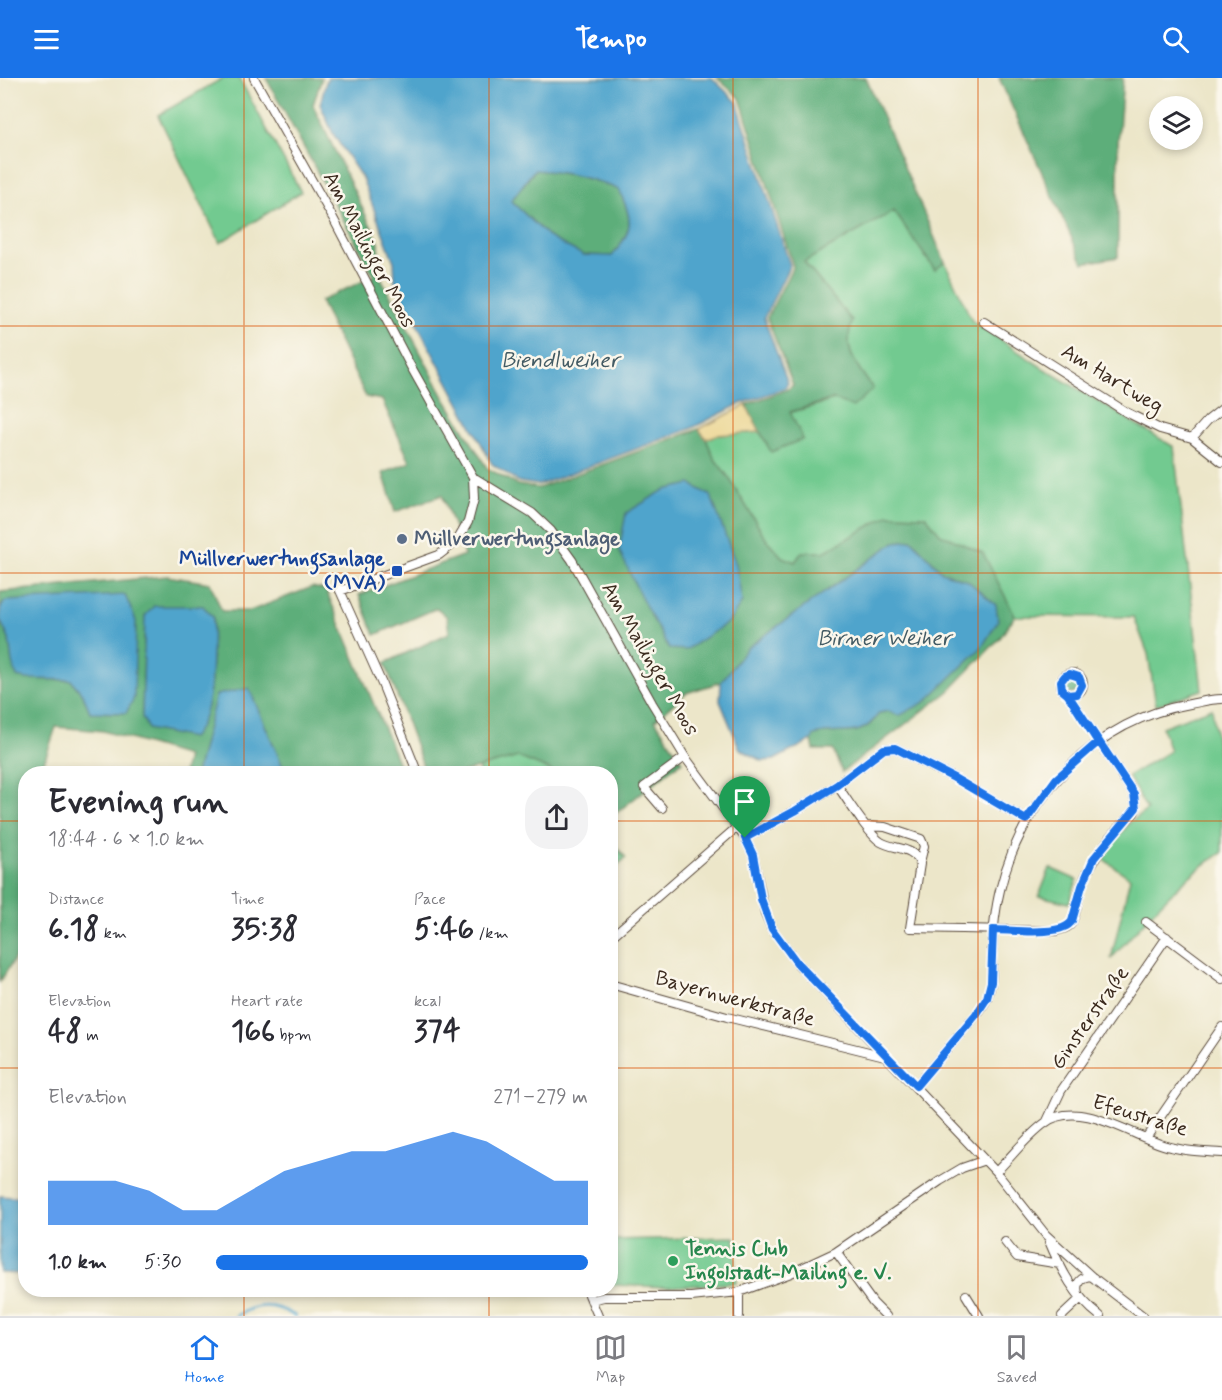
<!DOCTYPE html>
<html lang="en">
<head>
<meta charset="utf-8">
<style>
  body { margin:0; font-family:Mynerve,sans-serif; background:#f2f2f3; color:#2b2b33; height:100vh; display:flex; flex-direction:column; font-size:22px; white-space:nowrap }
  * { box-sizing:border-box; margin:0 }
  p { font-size:20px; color:#7c7c81 }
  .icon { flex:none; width:33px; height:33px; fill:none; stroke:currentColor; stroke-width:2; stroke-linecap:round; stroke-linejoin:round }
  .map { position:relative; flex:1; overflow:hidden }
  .panel { position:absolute; left:18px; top:688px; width:600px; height:531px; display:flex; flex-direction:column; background:#fff; border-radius:24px; box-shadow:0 3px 9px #0003 }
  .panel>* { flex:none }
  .tools { position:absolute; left:1149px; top:18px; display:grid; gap:12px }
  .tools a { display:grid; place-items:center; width:54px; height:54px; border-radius:50%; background:#fff; box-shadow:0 3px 9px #0003; font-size:30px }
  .pin { position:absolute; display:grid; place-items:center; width:51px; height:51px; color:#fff; margin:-62px -26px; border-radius:50% 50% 50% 0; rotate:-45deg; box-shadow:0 0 6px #0007 }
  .pin .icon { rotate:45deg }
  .round { display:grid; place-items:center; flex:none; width:63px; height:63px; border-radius:24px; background:#f2f2f3 }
  .headline { display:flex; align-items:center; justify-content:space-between; height:102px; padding:0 30px }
  h1 { font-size:33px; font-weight:800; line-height:45px }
  .figures { display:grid; grid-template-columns:repeat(3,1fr); gap:9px; height:102px; padding:6px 30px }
  .figures div { display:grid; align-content:center }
  .figures b { font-size:30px; font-weight:800 }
  .figures small { font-size:16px; font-weight:400 }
  .figures p { font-size:16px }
  .chart { height:168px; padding:12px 30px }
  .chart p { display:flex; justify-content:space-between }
  .chart svg { width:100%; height:108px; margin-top:6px; fill:#1a73e8; opacity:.7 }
  ul { padding:0 30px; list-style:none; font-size:20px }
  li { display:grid; grid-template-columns:96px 72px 1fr; align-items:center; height:45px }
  li i { height:15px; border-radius:8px; background:#1a73e8 }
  header { display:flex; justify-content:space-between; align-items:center; height:78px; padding:0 30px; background:#1a73e8; color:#fff; font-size:27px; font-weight:800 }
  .dock { display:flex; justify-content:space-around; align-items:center; height:84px; border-top:2px solid #e1e1e2; background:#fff; font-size:16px; color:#7c7c81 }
  .dock a { display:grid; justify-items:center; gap:3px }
  .dock .selected { color:#1a73e8 }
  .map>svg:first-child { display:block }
  .green { fill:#72ca90; stroke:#567a57; stroke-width:1.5 }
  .forest { fill:#5dae7a; stroke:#4c6c4c; stroke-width:1.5; fill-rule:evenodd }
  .sand { fill:#eeda9e; stroke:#94825e; stroke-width:1.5 }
  .water { fill:#50a4cc; stroke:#466775; stroke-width:1.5; fill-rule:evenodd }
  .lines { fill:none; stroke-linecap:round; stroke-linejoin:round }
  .stream { stroke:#50a4cc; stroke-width:3 }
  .street-casing { stroke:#564638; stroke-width:10 }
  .street { stroke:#fff; stroke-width:8 }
  .route-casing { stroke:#fff; stroke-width:12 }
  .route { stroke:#1a73e8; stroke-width:8 }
  .grid { fill:none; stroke:#df570d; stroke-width:1.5; stroke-opacity:0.55 }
  .service-dot { fill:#5c6f8a; stroke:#fbf7ec; stroke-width:2 }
  .transit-dot { fill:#1a4fb4; stroke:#fbf7ec; stroke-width:2 }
  .leisure-dot { fill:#2e9e5b; stroke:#fbf7ec; stroke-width:2 }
  .labels { text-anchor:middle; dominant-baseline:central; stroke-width:5; stroke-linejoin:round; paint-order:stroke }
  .street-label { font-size:21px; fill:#3b2a1e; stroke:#fbf7ec }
  .service-label { font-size:21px; font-weight:bold; fill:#4e5e75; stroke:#fbf7ec; text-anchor:start }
  .transit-label { font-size:21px; font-weight:bold; fill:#164399; stroke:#fbf7ec; text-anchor:end }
  .leisure-label { font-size:21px; font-weight:bold; fill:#27864d; stroke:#fbf7ec; text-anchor:start }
  .water-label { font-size:22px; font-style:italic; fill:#435b64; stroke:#fbf7ec }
</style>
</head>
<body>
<header><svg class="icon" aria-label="menu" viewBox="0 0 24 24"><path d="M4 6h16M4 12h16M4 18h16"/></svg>Tempo<svg class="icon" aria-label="search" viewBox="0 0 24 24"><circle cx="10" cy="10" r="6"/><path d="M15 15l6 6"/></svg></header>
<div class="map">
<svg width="1222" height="1238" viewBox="0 0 1222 1238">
  <rect width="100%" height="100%" fill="#fbf7ec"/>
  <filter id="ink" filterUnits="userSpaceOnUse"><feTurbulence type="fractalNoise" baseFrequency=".0167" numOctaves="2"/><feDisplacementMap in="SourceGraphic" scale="12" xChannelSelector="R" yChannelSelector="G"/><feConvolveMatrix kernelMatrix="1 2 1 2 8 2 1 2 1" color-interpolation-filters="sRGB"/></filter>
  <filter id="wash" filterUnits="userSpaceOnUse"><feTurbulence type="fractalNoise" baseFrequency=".008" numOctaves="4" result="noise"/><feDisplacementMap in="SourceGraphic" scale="24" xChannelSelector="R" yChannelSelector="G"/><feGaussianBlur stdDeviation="1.35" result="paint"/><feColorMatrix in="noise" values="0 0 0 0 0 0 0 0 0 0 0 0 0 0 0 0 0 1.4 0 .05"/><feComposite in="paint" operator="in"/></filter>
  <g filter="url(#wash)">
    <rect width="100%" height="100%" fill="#ece6c9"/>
    <!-- green -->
    <path class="green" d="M223 0H239L301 114 220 165 158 37Z
      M894 133 934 191 945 184 972 243 1043 290 1174 369 1202 612 1156 627 1148 576 1134 539 1015 538 983 475 940 456 926 438 889 437 824 474H802L795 484 782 479 766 461 729 400 714 380 706 361 717 357 760 354 771 373 789 335 873 311C857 286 842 274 852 243L804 184Z
      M1212 630 1222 701V775C1182 798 1141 847 1111 881L1130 800 1102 780 1130 744 1147 732 1128 698 1170 673 1162 649Z
      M518 679 550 692 554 696H480L478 690Z
      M610 762 626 780 611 792H610Z
      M1050 790 1077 802 1069 825 1039 818Z
      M735 1159 736 1205 668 1209 611 1207V1162Z"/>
    <!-- forest -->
    <path class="forest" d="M266 0H322L313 27 379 165V196L444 319 487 390 518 407 539 410 699 351 706 361 714 380 729 400 766 461 782 479 795 484 802 474H824L889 437 926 438 940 456 983 475 1015 538 1000 560 948 614 842 694 833 672H814L812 662 813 657C840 649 862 664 879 635L889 633 968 503 942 494 912 462 895 464 747 570 721 604 686 615 655 642 682 683 611 739 610 696H554L550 692 518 679 456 696H426L385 585 449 555 447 539 437 530 375 557 359 517 464 477 442 417 395 434 383 395 410 384 382 322 366 319 320 223 374 198Z
      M717 0H866L945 184 935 192 894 133 804 184 852 243C842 274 857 287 873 311L853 329 833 321 790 334 803 361 771 374 746 327 788 311 793 307 767 240 793 188 740 20Z
      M999 0H1123L1118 65V179L1083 185Z
      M535 92C566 95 590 99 619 112 633 143 634 151 612 178L583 177 550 160 511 123Z
      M167 498 210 505 222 533H250L312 509 326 512 403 696H286L249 611 203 670 196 696H183L187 678 103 653 56 649 40 696H26L25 864 0 904V542L9 561 12 585 25 601 71 602 83 617 90 634 126 635 6 523 0 531V514ZM145 538 213 539C211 574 216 633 192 659L142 639Z
      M1062 607a9 9 0 1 1 18 0a9 9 0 1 1-18 0Z"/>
    <!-- sand -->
    <path class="sand" d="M746 327 760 354 717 357 706 361 699 351Z"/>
    <!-- water -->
    <path class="water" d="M327 0H712L737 24 790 187 764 240 788 305 785 310 740 326 690 351 539 407 519 404 492 386 395 205 394 184 362 100 333 56 320 26ZM534 92C564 94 592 99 619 112 633 143 634 151 612 178L583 177 550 160 511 123Z
      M691 406 711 418 736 486 742 524 729 544 686 572 669 571 643 523 619 472 626 435 664 412Z
      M912 462 942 494 968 503 996 527 998 543 982 569 925 624 899 638 889 633 879 635C861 664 841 649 814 657L812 662 774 682 762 683 740 671 720 623 721 604 747 570 895 464Z
      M125 517 136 543 134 620 126 635 90 634 83 617 71 602 25 601 17 599 12 585 9 561 0 542V531L5 523Z
      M154 528H203L213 539C211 574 216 633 192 660L148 651 142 639 145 538Z
      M249 610 286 696H196L216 617Z
      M0 1118 25 1120V1196L0 1195Z"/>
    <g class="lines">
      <!-- stream -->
      <path class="stream" d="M236 1238C257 1225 274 1225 295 1238"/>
    </g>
  </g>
  <g filter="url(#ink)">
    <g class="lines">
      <defs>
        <path id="street" d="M254 0 333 140 410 287 473 399 532 435 551 453 572 482 652 625 685 679 745 760 753 777 765 835 772 851 797 885 996 1094 1046 1157 1091 1198 1143 1238
          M984 244 1126 334 1160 351 1192 360 1222 384
          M1192 360 1208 342 1222 331
          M338 508 382 606 418 696
          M340 513 439 477 457 463 468 444 474 421 473 399
          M1061 606a11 11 0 1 1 22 0a11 11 0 1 1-22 0Z
          M837 707C847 721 868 756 881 764 895 772 914 768 920 786L910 850 1056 853C1062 851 1069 850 1072 844 1077 833 1078 819 1082 807 1093 778 1111 756 1134 735L1136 730 1134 716 1068 617
          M662 730 644 709 685 679
          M867 748 885 749 921 761 924 768 920 784
          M745 760 795 733 837 707 884 671 895 670 954 700 1026 742
          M1146 844 1222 901
          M610 860 736 750
          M610 906 727 939 885 978
          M916 1008C930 991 945 974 960 956 969 945 982 933 987 920 993 906 992 889 992 875 993 854 995 832 1000 812 1023 719 1095 642 1190 626 1201 624 1211 621 1222 621
          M1047 1043 1061 1013 1167 859
          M1146 1060 1222 949
          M996 1094C1012 1078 1027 1058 1045 1045 1078 1020 1131 1057 1163 1067 1182 1073 1202 1074 1222 1075
          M1049 1163C1061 1192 1075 1219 1100 1238
          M1005 1164 1017 1179 1060 1186
          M836 1174 873 1225 886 1238
          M587 1212 598 1238
          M739 1214V1238
          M1078 1215C1075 1205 1081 1199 1091 1198
          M966 1217 979 1238
          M591 1222 604 1219H691L739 1214 791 1195 836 1174 940 1103 962 1090 985 1082
          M1062 1238 1080 1221"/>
      </defs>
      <!-- street casing -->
      <use href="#street" class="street-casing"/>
      <!-- street -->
      <use href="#street" class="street"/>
    </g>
  </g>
  <g class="lines" filter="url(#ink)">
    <defs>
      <path id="route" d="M745 760 753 777 761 821 772 851 797 885 916 1008 976 937 987 920 991 904 993 852C1012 852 1062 859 1072 843L1082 808 1094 780 1136 730 1134 716 1068 617 1077 616 1082 607 1079 599 1070 596 1065 598 1061 603 1062 612 1068 617 1098 664 1056 701 1026 742 954 700 895 670 884 671 837 707 795 733 745 760"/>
    </defs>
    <!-- route casing -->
    <use href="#route" class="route-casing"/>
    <!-- route -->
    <use href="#route" class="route"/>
  </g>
  <!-- grid -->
  <path class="grid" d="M244 0V696M489 0V696M733 0V1238M978 0V1238M0 248H1222M0 495H1222M0 743H26M610 743H1222M0 990H26M610 990H1222M244 1212V1238M489 1212V1238"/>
  <!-- markers -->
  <circle class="service-dot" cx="402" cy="461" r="6"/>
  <rect class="transit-dot" x="391" y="487" width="12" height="12" rx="3"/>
  <circle class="leisure-dot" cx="673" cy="1183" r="6"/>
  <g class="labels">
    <!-- street labels -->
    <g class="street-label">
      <text transform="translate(369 172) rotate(62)">Am Mailinger Moos</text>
      <text transform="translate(1112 301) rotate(31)">Am Hartweg</text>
      <text transform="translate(650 581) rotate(60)">Am Mailinger Moos</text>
      <text transform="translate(735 921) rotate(15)">Bayernwerkstraße</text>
      <text transform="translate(1090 940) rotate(-55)">Ginsterstraße</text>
      <text transform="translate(1140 1038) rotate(17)">Efeustraße</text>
    </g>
    <!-- service labels -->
    <g class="service-label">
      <text x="414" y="461">Müllverwertungsanlage</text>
    </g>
    <!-- transit labels -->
    <g class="transit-label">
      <text x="385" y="481">Müllverwertungsanlage<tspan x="385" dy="24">(MVA)</tspan></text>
    </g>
    <!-- leisure labels -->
    <g class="leisure-label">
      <text x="685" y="1171">Tennis Club<tspan x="685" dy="24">Ingolstadt-Mailing e. V.</tspan></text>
    </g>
    <!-- water labels -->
    <g class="water-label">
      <text x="560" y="283">Biendlweiher</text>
      <text x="884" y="561">Birner Weiher</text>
    </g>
  </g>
</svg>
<div class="tools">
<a><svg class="icon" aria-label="layers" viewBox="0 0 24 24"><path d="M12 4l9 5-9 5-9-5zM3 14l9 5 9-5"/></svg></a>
</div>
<div class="pin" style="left:745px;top:760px;background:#1e9e55"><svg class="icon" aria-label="arrive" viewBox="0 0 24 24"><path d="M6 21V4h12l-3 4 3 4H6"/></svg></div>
<section class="panel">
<div class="headline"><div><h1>Evening run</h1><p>18:44 · 6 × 1.0 km</p></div><a class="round"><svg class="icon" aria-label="share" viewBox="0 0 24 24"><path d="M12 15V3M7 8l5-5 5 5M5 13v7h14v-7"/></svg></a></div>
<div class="figures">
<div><p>Distance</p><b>6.18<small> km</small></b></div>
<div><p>Time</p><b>35:38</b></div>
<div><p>Pace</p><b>5:46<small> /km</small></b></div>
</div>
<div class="figures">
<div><p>Elevation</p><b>48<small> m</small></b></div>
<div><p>Heart rate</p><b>166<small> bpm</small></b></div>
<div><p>kcal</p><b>374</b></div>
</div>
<div class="chart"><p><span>Elevation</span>271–279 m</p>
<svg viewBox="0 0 160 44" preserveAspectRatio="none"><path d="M0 44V26L10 26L20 26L30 30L40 38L50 38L60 30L70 22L80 18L90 14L100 14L110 10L120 6L130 10L140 18L150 26L160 26V44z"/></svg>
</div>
<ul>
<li><b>1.0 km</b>5:30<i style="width:100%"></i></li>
</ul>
</section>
</div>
<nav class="dock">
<a class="selected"><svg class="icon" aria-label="home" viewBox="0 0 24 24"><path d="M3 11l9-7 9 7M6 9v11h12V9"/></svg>Home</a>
<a><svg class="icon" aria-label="map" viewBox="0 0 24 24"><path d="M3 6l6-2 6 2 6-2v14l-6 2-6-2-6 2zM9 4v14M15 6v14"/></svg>Map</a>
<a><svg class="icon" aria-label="saved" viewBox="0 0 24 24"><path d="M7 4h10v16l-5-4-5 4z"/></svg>Saved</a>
</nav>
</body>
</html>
